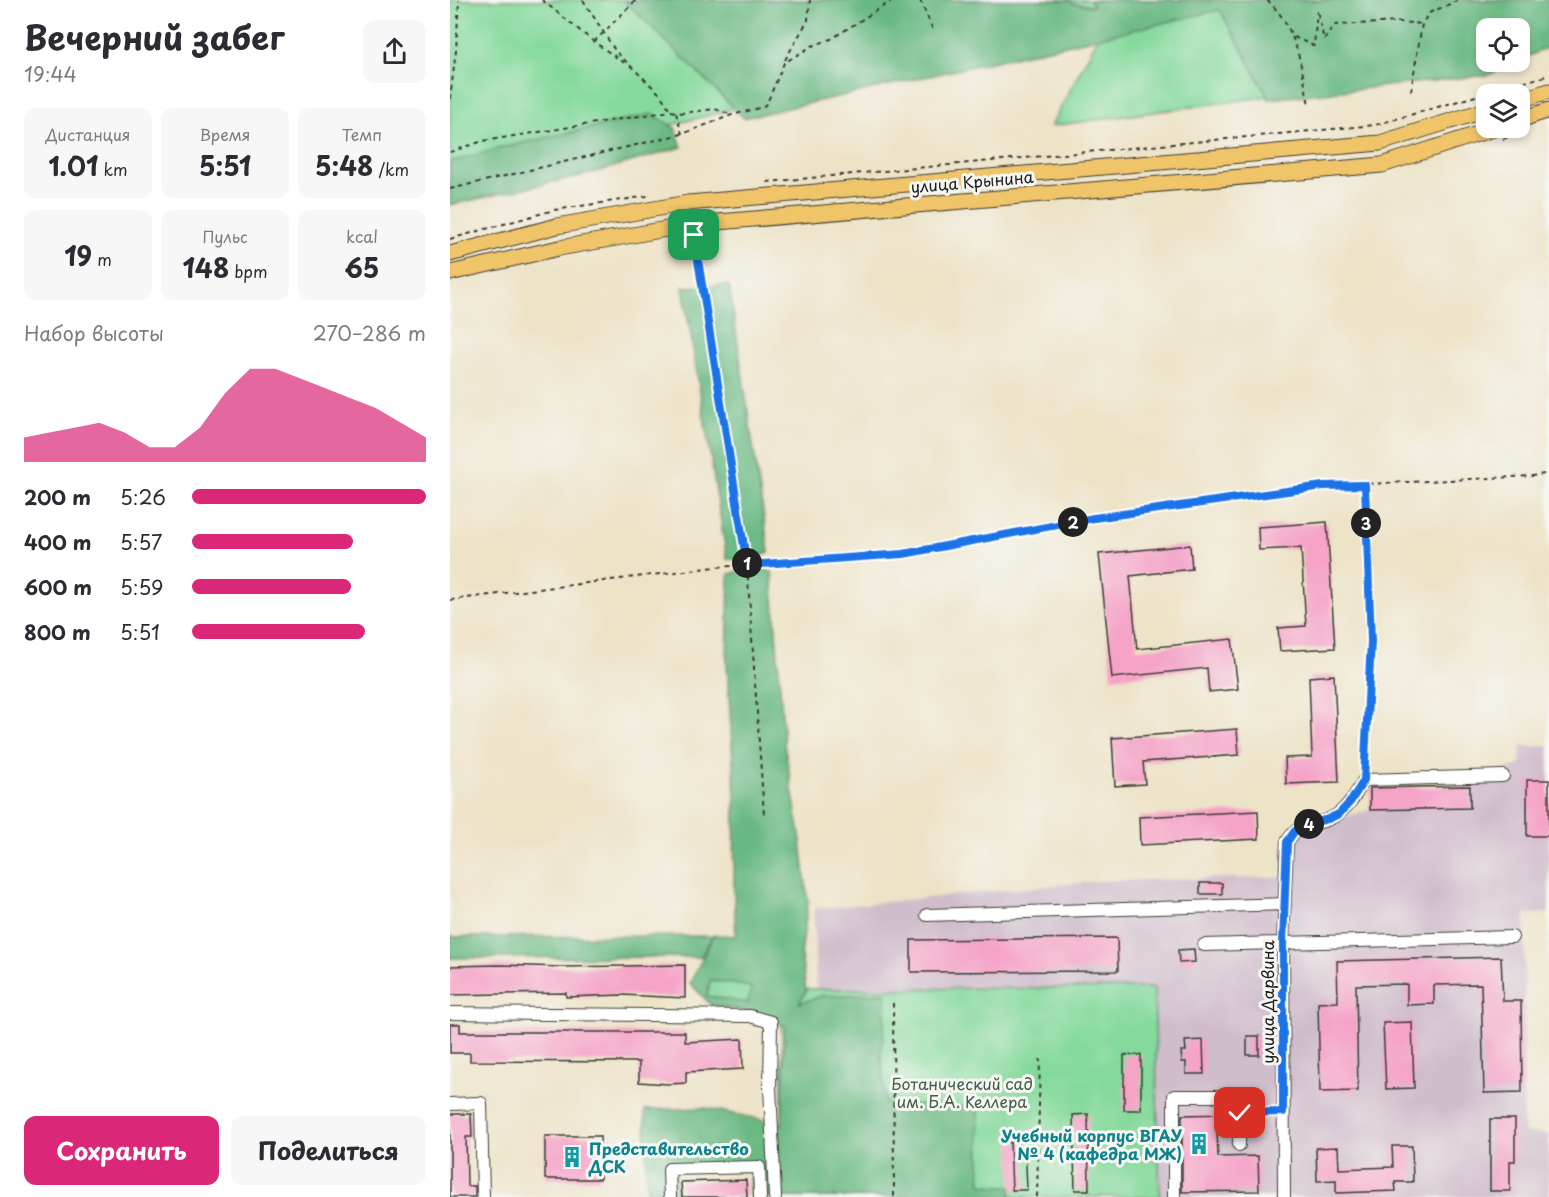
<!DOCTYPE html>
<html lang="ru">
<head>
<meta charset="utf-8">
<style>
  body { margin:0; font-family:"Playpen Sans",sans-serif; background:#f7f7f7; color:#2b2b33; height:100vh; display:flex; flex-direction:column; font-size:22px; white-space:nowrap }
  * { box-sizing:border-box; margin:0 }
  p { font-size:20px; color:#7c7c81 }
  .icon { flex:none; width:33px; height:33px; fill:none; stroke:currentColor; stroke-width:2; stroke-linecap:round; stroke-linejoin:round }
  .map { position:relative; flex:1; overflow:hidden }
  .details { display:flex; flex-direction:column; background:#fff; width:450px }
  .details>* { flex:none }
  .buttons { position:absolute; left:1026px; top:18px; display:grid; gap:12px }
  .buttons a { display:grid; place-items:center; width:54px; height:54px; border-radius:12px; background:#fff; box-shadow:0 3px 9px #0003; font-size:30px }
  .pin { position:absolute; display:grid; place-items:center; width:51px; height:51px; color:#fff; margin:-26px; border-radius:12px; box-shadow:0 3px 9px #0006 }
  .km { position:absolute; width:30px; height:30px; margin:-15px; border-radius:50%; background:#222; color:#fff; font-size:16px; line-height:30px; text-align:center }
  .round { display:grid; place-items:center; flex:none; width:63px; height:63px; border-radius:12px; background:#f7f7f7 }
  .head { display:flex; align-items:center; justify-content:space-between; height:102px; padding:0 24px }
  h1 { font-size:33px; font-weight:700; line-height:45px }
  .figures { display:grid; grid-template-columns:repeat(3,1fr); gap:9px; height:102px; padding:6px 24px }
  .figures div { display:grid; align-content:center; border-radius:12px; background:#f7f7f7; text-align:center }
  .figures b { font-size:26px; font-weight:700 }
  .figures small { font-size:16px; font-weight:400 }
  .figures p { font-size:16px }
  .chart { height:168px; padding:12px 24px }
  .chart p { display:flex; justify-content:space-between }
  .chart svg { width:100%; height:108px; margin-top:6px; fill:#db2777; opacity:.7 }
  .primary-button { display:flex; gap:12px; margin-top:auto; padding:12px 24px }
  .primary-button a { flex:1; height:69px; border-radius:12px; background:#db2777; color:#fff; font-size:24px; font-weight:700; line-height:69px; text-align:center }
  .primary-button a+a { background:#f7f7f7; color:#2b2b33 }
  ul { padding:0 24px; list-style:none; font-size:20px }
  li { display:grid; grid-template-columns:96px 72px 1fr; align-items:center; height:45px }
  li i { height:15px; border-radius:8px; background:#db2777 }
  main { display:flex; flex:1; min-height:0 }
  .map>svg:first-child { display:block }
  .industrial { fill:#d0bdcc }
  .green { fill:#84d99b; stroke:#507a5c; stroke-width:1.5 }
  .forest { fill:#6bb983; stroke:#446a50; stroke-width:1.5; fill-rule:evenodd }
  .building { fill:#f5a3c7 }
  .lines { fill:none; stroke-linecap:round; stroke-linejoin:round }
  .minor-casing { stroke:#3b3a36; stroke-width:14 }
  .major-casing { stroke:#3b3a36; stroke-width:17 }
  .path { stroke:#3b3a36; stroke-width:2; stroke-dasharray:4.5 4.5; stroke-linecap:butt }
  .minor { stroke:#fff; stroke-width:12 }
  .major { stroke:#f0c469; stroke-width:15 }
  .route-casing { stroke:#fff; stroke-width:12 }
  .route { stroke:#1a73e8; stroke-width:8 }
  .labels { text-anchor:middle; dominant-baseline:central; stroke-width:6; stroke-linejoin:round; paint-order:stroke }
  .street-label { font-size:16px; fill:#1c1c1c; stroke:#f6f6f2 }
  .park-label { font-size:16px; fill:#405e48; stroke:#f6f6f2 }
  .culture-label { font-size:16px; font-weight:bold; fill:#0d838f; stroke:#f6f6f2; text-anchor:end }
</style>
</head>
<body>
<main>
<section class="details">
<div class="head"><div><h1>Вечерний забег</h1><p>19:44</p></div><a class="round"><svg class="icon" aria-label="share" viewBox="0 0 24 24"><path d="M12 15V3M7 8l5-5 5 5M5 13v7h14v-7"/></svg></a></div>
<div class="figures">
<div><p>Дистанция</p><b>1.01<small> km</small></b></div>
<div><p>Время</p><b>5:51</b></div>
<div><p>Темп</p><b>5:48<small> /km</small></b></div>
</div>
<div class="figures">
<div><b>19<small> m</small></b></div>
<div><p>Пульс</p><b>148<small> bpm</small></b></div>
<div><p>kcal</p><b>65</b></div>
</div>
<div class="chart"><p><span>Набор высоты</span>270–286 m</p>
<svg viewBox="0 0 160 44" preserveAspectRatio="none"><path d="M0 44V34L10 32L20 30L30 28L40 32L50 38L60 38L70 30L80 16L90 6L100 6L110 10L120 14L130 18L140 22L150 28L160 34V44z"/></svg>
</div>
<ul>
<li><b>200 m</b>5:26<i style="width:100%"></i></li>
<li><b>400 m</b>5:57<i style="width:69%"></i></li>
<li><b>600 m</b>5:59<i style="width:68%"></i></li>
<li><b>800 m</b>5:51<i style="width:74%"></i></li>
</ul>
<div class="primary-button"><a>Сохранить</a><a>Поделиться</a></div>
</section>
<div class="map">
<svg width="1099" height="1197" viewBox="0 0 1099 1197">
  <rect width="100%" height="100%" fill="#f6f6f2"/>
  <filter id="ink" filterUnits="userSpaceOnUse"><feTurbulence type="fractalNoise" baseFrequency=".0167" numOctaves="2"/><feDisplacementMap in="SourceGraphic" scale="12" xChannelSelector="R" yChannelSelector="G"/><feConvolveMatrix kernelMatrix="1 2 1 2 8 2 1 2 1" color-interpolation-filters="sRGB"/></filter>
  <filter id="wash" filterUnits="userSpaceOnUse"><feTurbulence type="fractalNoise" baseFrequency=".008" numOctaves="4" result="noise"/><feDisplacementMap in="SourceGraphic" scale="24" xChannelSelector="R" yChannelSelector="G"/><feGaussianBlur stdDeviation="1.35" result="paint"/><feColorMatrix in="noise" values="0 0 0 0 0 0 0 0 0 0 0 0 0 0 0 0 0 1.4 0 .05"/><feComposite in="paint" operator="in"/></filter>
  <g filter="url(#wash)">
    <rect width="100%" height="100%" fill="#ede3c7"/>
    <!-- industrial -->
    <path class="industrial" d="M1071 746H1099V913L1075 914 1073 1133 1099 1134V1197H371L364 909 647 881 832 877 834 835 1070 765Z"/>
    <!-- green -->
    <path class="green" d="M0 0H663L320 96 272 112 0 180Z
      M668 0H1099L1070 28H1036V62L799 99 601 126Z
      M260 980 301 987 299 1003 257 996Z
      M704 988 710 1197H332V1035L329 1013 315 989Z"/>
    <!-- forest -->
    <path class="forest" d="M174 0H619L622 3 643 6 640 0H1099V47L1070 60V28H1036V62H1067L1038 75 819 99 770 10 294 118Z
      M202 114 225 128 232 147 139 174 0 205V162L46 149Z
      M279 285 319 552 299 560 277 559 233 287Z
      M303 567 322 572 334 743 351 841 358 902 351 955 356 991 349 1003 372 996 436 993 435 1021 431 1055 436 1104 528 1107 531 1184 561 1187V1197H301L300 1170 226 1169 227 1197H197L195 1110 256 1108 332 1124 335 1026 304 1013 261 1005 240 983 264 935 286 936 284 889 285 794 277 664 279 574ZM260 980 301 987 298 1003 257 996Z
      M262 936 251 957 0 958V937Z"/>
    <g id="blocks">
      <!-- building -->
      <path class="building" d="M877 522 885 648 830 651 828 628 856 626 851 548 809 550 808 527Z
        M740 545 742 569 680 576 687 649 782 639 788 689 759 692 757 668 662 678 649 554Z
        M884 675 889 782 836 784 835 758 862 757 859 677Z
        M787 729 789 755 693 762 695 784 665 786 662 738Z
        M1077 780H1099V836H1077Z
        M1020 786V808L920 810V788Z
        M808 811 809 839 690 845 689 817Z
        M750 883H772V894H750Z
        M667 938 668 971 461 972V940Z
        M744 949 745 962 729 963 728 950Z
        M1051 957 1053 1001H1071L1072 1092 1034 1093 1031 984 984 985V1004L957 1005V984L906 985 908 1091 870 1092 868 1003 888 1002 887 961Z
        M50 965 111 967 235 965V998L172 995 116 997V993L0 995V966Z
        M962 1022 964 1088 936 1089 933 1023Z
        M0 1024H10V1032H235V1042L292 1039 293 1069 236 1072V1083L218 1084 189 1082V1062L20 1061V1053H0Z
        M797 1036H809V1055H797Z
        M753 1040 754 1074H736V1062H732L731 1051H736L735 1041Z
        M674 1055H691V1110H674Z
        M0 1114H21L22 1137H16L17 1186H25V1197H0Z
        M638 1114 639 1190H625L623 1115Z
        M779 1114 780 1131 767 1132 768 1157 808 1156 809 1191 732 1192V1115Z
        M1040 1119H1065V1161H1060V1191H1040Z
        M95 1136H150V1179H95Z
        M560 1142H575L577 1190H562Z
        M942 1146H962L963 1182H945L946 1191 886 1193V1180L867 1181 866 1148 888 1147 889 1169 943 1167Z
        M296 1180 297 1197H232L231 1182Z"/>
    </g>
  </g>
  <g filter="url(#ink)">
    <use href="#blocks" fill-opacity="0" stroke="#3b3a36" stroke-width="1.5"/>
    <g class="lines">
      <defs>
        <path id="minor" d="M477 915 835 904
          M754 945 1062 937
          M0 1013 300 1016 321 1022 320 1087 325 1197
          M0 1104 31 1103 33 1197
          M220 1197 219 1169 309 1167 310 1197
          M724 1197V1096H775L790 1113 789 1145
          M834 1197 833 943 837 842C853 816 868 829 888 814 900 805 907 792 914 780L1053 776"/>
        <path id="major" d="M1070 100 1099 91
          M1070 120 1099 110
          M0 254 107 226 238 203 930 143 1036 110
          M0 273 109 248 245 224 932 165 1046 128"/>
      </defs>
      <!-- minor casing -->
      <use href="#minor" class="minor-casing"/>
      <!-- major casing -->
      <use href="#major" class="major-casing"/>
      <!-- path -->
      <path class="path" d="M92 0 144 42 176 64
        M133 0 166 52 210 94 221 111
        M470 0 484 32
        M817 0C847 27 851 66 859 105
        M868 14 874 40
        M844 37 864 46 867 11
        M874 40 885 25 951 22 972 24
        M144 42 186 0
        M335 60 358 20 360 0
        M961 91 972 24 979 13 1009 0
        M0 99 6 51 9 0
        M226 113 232 134
        M1053 139 1071 133
        M0 152 33 141 221 111 233 113 265 109 282 115
        M317 182 925 125 1099 75
        M0 189 232 134 282 115 313 107 317 103 334 63 362 46 381 39 443 0
        M244 238 297 565 314 815
        M0 239 104 210 198 196
        M915 485 921 641 915 770
        M0 600 266 567 453 554 644 518 873 486 1083 476 1099 473
        M443 1003 444 1197
        M800 1113H821
        M587 1197 590 1059"/>
      <!-- minor -->
      <use href="#minor" class="minor"/>
      <!-- major -->
      <use href="#major" class="major"/>
    </g>
  </g>
  <g class="lines" filter="url(#ink)">
    <defs>
      <path id="route" d="M244 235 297 565 453 554 644 518 873 486 915 485 921 641 914 780 901 801 889 814 878 819 851 826 844 832 837 842 833 943V1112L790 1113"/>
    </defs>
    <!-- route casing -->
    <use href="#route" class="route-casing"/>
    <!-- route -->
    <use href="#route" class="route"/>
  </g>
  <!-- icons -->
  <defs>
    <symbol id="building-bare" viewBox="-9 -9 18 18"><path d="M-4-6H4V6H1V3H-1V6H-4ZM-2.5-4.3h1.7v1.8h-1.7ZM.8-4.3h1.7v1.8H.8ZM-2.5-1h1.7V.8h-1.7ZM.8-1h1.7V.8H.8Z" fill="#0f9aa8" stroke="#f6f6f2" stroke-width="2.5" paint-order="stroke"/></symbol>
  </defs>
  <g fill-rule="evenodd">
    <use href="#building-bare" x="734" y="1129" width="30" height="30"/>
    <use href="#building-bare" x="107" y="1142" width="30" height="30"/>
  </g>
  <g class="labels">
    <!-- street labels -->
    <g class="street-label">
      <text transform="translate(522 181) rotate(-5)">улица Крынина</text>
      <text transform="translate(817 1002) rotate(-90)">улица Дарвина</text>
    </g>
    <!-- park labels -->
    <g class="park-label">
      <text x="512" y="1083">Ботанический сад<tspan x="512" dy="18">им. Б.А. Келлера</tspan></text>
    </g>
    <!-- culture labels -->
    <g class="culture-label">
      <text x="732" y="1135">Учебный корпус ВГАУ<tspan x="732" dy="18">№ 4 (кафедра МЖ)</tspan></text>
      <text x="139" y="1148" text-anchor="start">Представительство<tspan x="139" dy="18">ДСК</tspan></text>
    </g>
  </g>
</svg>
<div class="buttons">
<a><svg class="icon" aria-label="locate" viewBox="0 0 24 24"><circle cx="12" cy="12" r="6"/><path d="M12 2v4M12 18v4M2 12h4M18 12h4"/></svg></a>
<a><svg class="icon" aria-label="layers" viewBox="0 0 24 24"><path d="M12 4l9 5-9 5-9-5zM3 14l9 5 9-5"/></svg></a>
</div>
<div class="pin" style="left:244px;top:235px;background:#1e9e55"><svg class="icon" aria-label="arrive" viewBox="0 0 24 24"><path d="M6 21V4h12l-3 4 3 4H6"/></svg></div>
<div class="pin" style="left:790px;top:1113px;background:#d93025"><svg class="icon" aria-label="check" viewBox="0 0 24 24"><path d="M5 12l5 5 9-10"/></svg></div>
<b class="km" style="left:297px;top:563px">1</b>
<b class="km" style="left:623px;top:522px">2</b>
<b class="km" style="left:916px;top:523px">3</b>
<b class="km" style="left:859px;top:824px">4</b>
</div>
</main>
</body>
</html>
